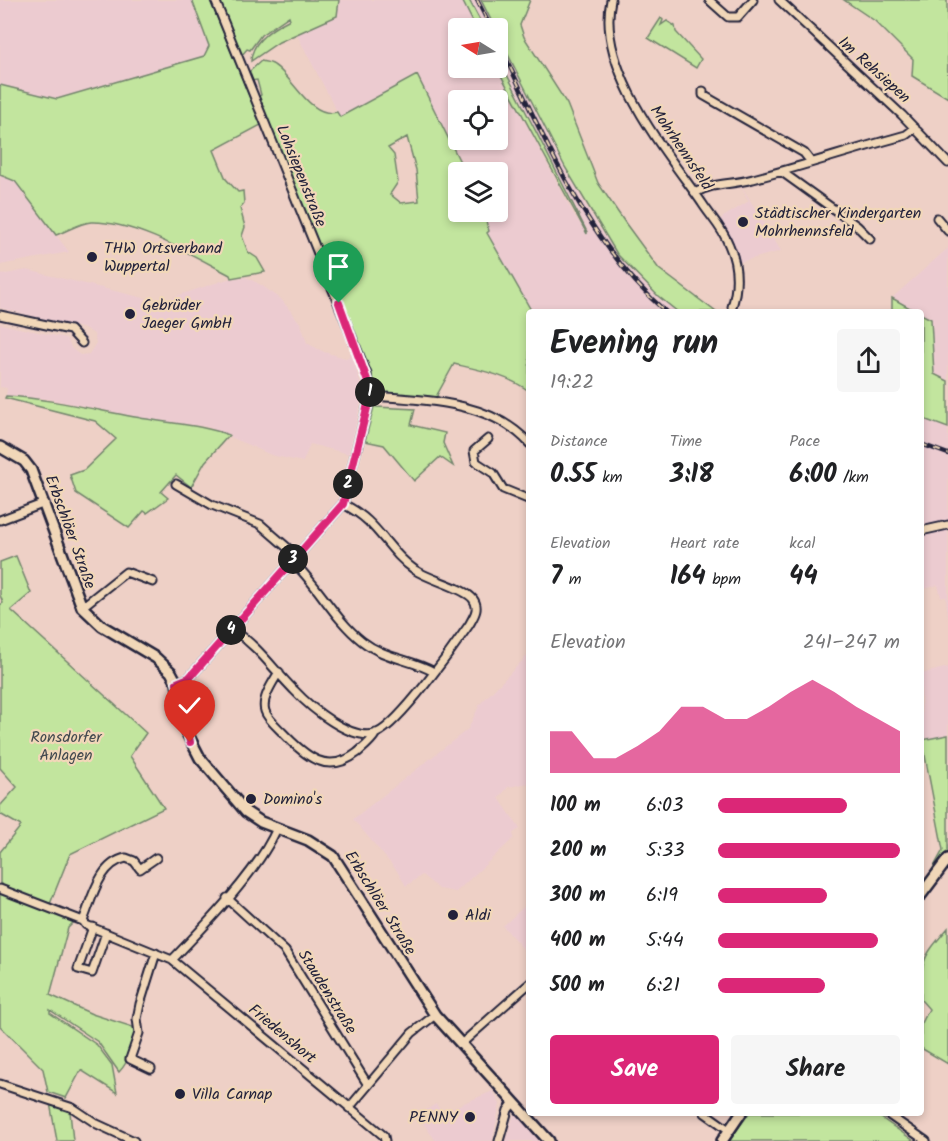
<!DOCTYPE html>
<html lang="en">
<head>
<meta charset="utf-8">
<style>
  body { margin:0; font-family:Kalam,sans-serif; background:#f6f6f6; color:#202124; height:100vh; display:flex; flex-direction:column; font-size:22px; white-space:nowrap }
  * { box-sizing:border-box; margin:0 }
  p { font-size:20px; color:#757577 }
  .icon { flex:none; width:33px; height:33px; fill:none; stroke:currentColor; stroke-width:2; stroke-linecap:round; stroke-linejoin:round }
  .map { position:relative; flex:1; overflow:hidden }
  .panel { position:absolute; left:526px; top:309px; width:398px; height:807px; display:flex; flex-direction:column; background:#fff; border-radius:6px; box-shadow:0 3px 9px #0003 }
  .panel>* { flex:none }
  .needle { width:39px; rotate:281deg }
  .tools { position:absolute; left:448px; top:18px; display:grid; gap:12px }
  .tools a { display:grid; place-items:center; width:60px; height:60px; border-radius:6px; background:#fff; box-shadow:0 3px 9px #0003; font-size:30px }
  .pin { position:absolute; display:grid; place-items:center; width:51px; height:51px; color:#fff; margin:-62px -26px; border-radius:50% 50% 50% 0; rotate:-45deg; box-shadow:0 0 6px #0007 }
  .pin .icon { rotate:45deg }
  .km { position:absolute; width:30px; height:30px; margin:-15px; border-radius:50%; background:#222; color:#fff; font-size:16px; line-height:30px; text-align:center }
  .round { display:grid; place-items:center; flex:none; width:63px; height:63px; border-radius:6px; background:#f6f6f6 }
  .headline { display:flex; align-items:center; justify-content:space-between; height:102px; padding:0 24px }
  h1 { font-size:33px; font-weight:700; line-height:45px }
  .figures { display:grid; grid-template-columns:repeat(3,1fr); gap:9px; height:102px; padding:6px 24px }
  .figures div { display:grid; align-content:center }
  .figures b { font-size:26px; font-weight:700 }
  .figures small { font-size:16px; font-weight:400 }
  .figures p { font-size:16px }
  .chart { height:168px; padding:12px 24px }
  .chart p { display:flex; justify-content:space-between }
  .chart svg { width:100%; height:108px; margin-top:6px; fill:#db2777; opacity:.7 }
  .primary-button { display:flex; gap:12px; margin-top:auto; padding:12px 24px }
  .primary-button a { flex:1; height:69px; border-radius:6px; background:#db2777; color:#fff; font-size:24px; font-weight:700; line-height:69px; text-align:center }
  .primary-button a+a { background:#f6f6f6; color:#202124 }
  ul { padding:0 24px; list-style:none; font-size:20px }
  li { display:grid; grid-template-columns:96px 72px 1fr; align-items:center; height:45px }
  li i { height:15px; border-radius:8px; background:#db2777 }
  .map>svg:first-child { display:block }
  .built { fill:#eccbd0; fill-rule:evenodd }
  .green { fill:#c2e59e; stroke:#72846c; stroke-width:1.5; fill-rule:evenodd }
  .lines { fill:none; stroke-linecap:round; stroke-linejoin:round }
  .street-casing { stroke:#22223b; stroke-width:11 }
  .secondary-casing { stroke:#22223b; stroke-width:14 }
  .street { stroke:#f1d7b8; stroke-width:7 }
  .secondary { stroke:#f1d7b8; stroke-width:9 }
  .rail-casing { stroke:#22223b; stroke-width:4.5 }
  .rail { stroke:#f1d7b8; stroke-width:2; stroke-dasharray:7; stroke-linecap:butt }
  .route-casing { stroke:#fff; stroke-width:12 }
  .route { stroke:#db2777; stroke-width:8 }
  .poi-dot { fill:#22223b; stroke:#f1d7b8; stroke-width:2 }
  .labels { text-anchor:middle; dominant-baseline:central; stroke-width:4.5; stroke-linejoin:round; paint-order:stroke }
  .street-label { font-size:16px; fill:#22223b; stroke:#f1d7b8 }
  .poi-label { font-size:16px; fill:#22223b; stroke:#f1d7b8; text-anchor:start }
  .park-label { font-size:16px; fill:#42494f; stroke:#f1d7b8 }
</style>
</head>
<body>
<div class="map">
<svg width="948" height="1141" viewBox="0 0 948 1141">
  <rect width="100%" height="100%" fill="#eed0c6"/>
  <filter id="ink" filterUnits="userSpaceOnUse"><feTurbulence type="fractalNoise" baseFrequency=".0167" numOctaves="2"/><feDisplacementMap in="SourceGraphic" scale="12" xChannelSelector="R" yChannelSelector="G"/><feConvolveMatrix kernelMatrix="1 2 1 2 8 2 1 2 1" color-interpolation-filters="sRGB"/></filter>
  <g filter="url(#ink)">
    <!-- built -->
    <path class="built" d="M0 0H192L209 46 204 56 57 99 0 85Z
      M339 0H462L476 28H459V68H497L573 213 587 234 498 57V35L589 211 617 254 637 276 678 312H532L487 233 489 231 483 212H498V172H465L417 75 340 117 296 33 337 16ZM459 100H498V140H459Z
      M469 0H481L495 28H484Z
      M0 175 15 181 69 252 0 265Z
      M741 187H742L781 251 740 262 732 240 720 219 749 201Z
      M948 248V381L934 374 931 319 892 298Z
      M27 270 165 303 173 301V297L231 278 246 277 261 285 281 299 301 324 307 343 324 352 346 358 350 356 351 351 363 393 349 454 310 444 303 462 271 455 208 427 148 419 48 399 6 396 7 388 0 387V324L66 338 72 349 80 355 89 354 96 343 94 334 86 329 0 308V275Z
      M921 418 948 428V522L921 527Z
      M948 530V618L946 597H941L938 585 921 590V535Z
      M529 654V783L508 787 499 798 520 829 513 833 514 838 456 892 439 889 422 875 406 886 397 871 353 819 468 729 480 704Z
      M948 667V735L922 740 921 674Z
      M529 902V956L503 926Z
      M493 1091 500 1104 492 1141H436L417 1115 436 1104 442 1112Z
      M514 1115H516L540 1141H505Z"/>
    <!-- green -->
    <path class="green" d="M192 0H210L261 125 214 150 226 179 238 192 243 191 244 203 240 208 245 227 242 236 248 252 257 258 265 272 231 278 230 275C192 255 136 221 91 222 80 223 67 231 56 235L15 181 0 175V85L57 99 204 56 209 46Z
      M218 0H339L337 16 279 42 251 61C251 41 274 27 290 19L289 16 261 35 250 50 247 49 241 56Z
      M462 0H469L484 28H476Z
      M481 0H530L520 25 524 37 567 104 598 183 626 224 659 269 716 312H678L658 296 617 254 565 167 498 35V28H495Z
      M844 0H947L948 98 912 76 913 59 875 21Z
      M661 18 663 20 661 25 667 21 675 26 676 32 701 59 696 68 648 38Z
      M498 57 587 232V234L497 68Z
      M261 61C264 62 270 62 274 65 293 77 310 119 337 112L340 117 417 75 465 172H459V212H483L489 231 487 233 532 312H530L529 391C507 375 480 370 454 364L437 395 438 397 378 393 258 97 261 95 257 80 251 81 250 71ZM407 137 416 170 419 201 401 203 390 194 398 182 394 155 388 148Z
      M892 298 917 312H892Z
      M921 314 931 319 934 374 948 381V428L921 418Z
      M6 396C55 399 99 411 147 419 175 424 202 425 229 435L205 462 191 487 176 475 161 492 168 498 147 513 144 511 129 528 76 493 70 475 84 470 116 439 95 421 5 398Z
      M375 403 376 407 415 409 411 425 445 433 443 443 453 466 440 457 414 481 384 445 365 441Z
      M16 556 31 593 11 610 146 733 130 756 164 808 70 854 50 904 74 922 68 928 50 995 92 1014 133 1027C137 1040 129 1062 119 1072L98 1042 50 1010V1013L97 1045 112 1065 117 1093 81 1070 66 1098 48 1092 43 1069 0 1026V852L21 826 0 814V806L17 787 0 768V605L3 603 0 595V562Z
      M948 735V850L927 879 943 850 922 740Z
      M948 928V1064L921 1048V1025L929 1009 921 1000C921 960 922 958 948 928Z
      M50 1103 70 1112 73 1141H57Z
      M749 1113H874L914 1141H729Z"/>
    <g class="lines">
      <defs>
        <path id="street" d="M611 0C596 69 665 150 702 203 711 217 723 229 729 245 738 265 738 287 732 307
          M709 0 728 17H738L753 0
          M779 0 902 115 948 163
          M703 91V95L804 153 811 162
          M782 172 857 226 870 239
          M695 193C713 182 733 185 753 179 804 166 854 149 906 135L915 128
          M937 218 948 231
          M0 315 70 330 82 343
          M370 396C423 400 491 400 530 444
          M488 439 474 451 476 462 493 473 503 489 530 500
          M176 484 212 505 260 524 297 556
          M0 520 45 503
          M921 531 948 525
          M292 561C318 585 334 619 362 641 385 659 411 659 434 672
          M82 607 126 572 153 582
          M232 629C258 646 273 669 294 690 310 707 352 743 377 733 399 724 454 647 469 625 474 616 480 608 473 599 465 588 430 580 415 570 385 549 380 522 343 504
          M279 672C273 682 261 699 265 711 267 718 277 727 282 732 305 756 327 776 357 753 364 747 372 741 376 733
          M177 683 189 678 343 504 370 396 367 374 215 0
          M0 889 83 921 86 925 172 960 384 1136 385 1141
          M227 898 285 951 368 1085
          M83 921C92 899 99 863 126 858L134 861 140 869 156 858
          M93 927 78 969 92 973 106 933
          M172 960C204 927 260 869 277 828
          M461 1044 530 983
          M151 1069 130 1059 139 1033 137 1019 140 1004 156 953
          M0 1084 73 1108 97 1124 134 1141
          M349 1108 412 1033 435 1015
          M705 1113 729 1130
          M886 1113 926 1141
          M499 1141 508 1110 514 1102"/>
        <path id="secondary" d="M0 447 24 461 31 470 82 607 102 626 156 658 171 672 177 683 186 731 200 758 246 812 261 822 308 840 333 856 435 1015 549 1141
          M921 895 948 859
          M722 1141 741 1113"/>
      </defs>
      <!-- street casing -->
      <use href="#street" class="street-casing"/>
      <!-- secondary casing -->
      <use href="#secondary" class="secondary-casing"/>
      <!-- street -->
      <use href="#street" class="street"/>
      <!-- secondary -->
      <use href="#secondary" class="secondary"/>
      <defs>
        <path id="rail" d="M477 0 491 28
          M498 42C544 136 585 241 666 312
          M921 444 948 454"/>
      </defs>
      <!-- rail casing -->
      <use href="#rail" class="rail-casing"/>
      <!-- rail -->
      <use href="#rail" class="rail"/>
    </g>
  </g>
  <g class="lines" filter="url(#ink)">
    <defs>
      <path id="route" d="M190 742 177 683 189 678 343 504 370 396 369 385 339 303"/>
    </defs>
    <!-- route casing -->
    <use href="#route" class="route-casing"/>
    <!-- route -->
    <use href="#route" class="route"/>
  </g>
  <!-- markers -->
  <g class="poi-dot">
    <circle cx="743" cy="222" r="6"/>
    <circle cx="92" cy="257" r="6"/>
    <circle cx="130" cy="314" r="6"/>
    <circle cx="251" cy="799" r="6"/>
    <circle cx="453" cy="915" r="6"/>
    <circle cx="180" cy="1094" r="6"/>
    <circle cx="470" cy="1117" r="6"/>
  </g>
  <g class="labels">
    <!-- street labels -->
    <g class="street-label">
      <text transform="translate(874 70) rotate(42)">Im Rehsiepen</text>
      <text transform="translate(681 148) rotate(56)">Mohrhennsfeld</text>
      <text transform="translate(301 176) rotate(68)">Lohsiepenstraße</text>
      <text transform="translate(70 532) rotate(70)">Erbschlöer Straße</text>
      <text transform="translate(380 903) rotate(58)">Erbschlöer Straße</text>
      <text transform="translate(327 992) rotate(58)">Staudenstraße</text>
      <text transform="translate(282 1034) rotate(40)">Friedenshort</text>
    </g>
    <!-- poi labels -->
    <g class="poi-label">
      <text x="755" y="213">Städtischer Kindergarten<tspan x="755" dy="18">Mohrhennsfeld</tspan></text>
      <text x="104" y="248">THW Ortsverband<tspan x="104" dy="18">Wuppertal</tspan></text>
      <text x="142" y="305">Gebrüder<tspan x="142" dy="18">Jaeger GmbH</tspan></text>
      <text x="263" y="799">Domino's</text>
      <text x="465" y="915">Aldi</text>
      <text x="192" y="1094">Villa Carnap</text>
      <text x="458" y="1117" text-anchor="end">PENNY</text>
    </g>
    <!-- park labels -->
    <g class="park-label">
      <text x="66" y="737">Ronsdorfer<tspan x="66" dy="18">Anlagen</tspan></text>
    </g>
  </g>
</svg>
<div class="tools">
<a><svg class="needle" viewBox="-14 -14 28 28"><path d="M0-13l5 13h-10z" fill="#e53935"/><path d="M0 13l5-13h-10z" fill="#757577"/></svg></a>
<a><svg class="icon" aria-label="locate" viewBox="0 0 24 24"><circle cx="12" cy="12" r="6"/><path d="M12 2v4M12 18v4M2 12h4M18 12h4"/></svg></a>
<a><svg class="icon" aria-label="layers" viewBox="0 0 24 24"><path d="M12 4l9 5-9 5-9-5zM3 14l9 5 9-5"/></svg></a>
</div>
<div class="pin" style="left:339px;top:303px;background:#1e9e55"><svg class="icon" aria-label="arrive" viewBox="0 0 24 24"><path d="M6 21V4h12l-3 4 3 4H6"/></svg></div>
<div class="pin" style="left:190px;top:742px;background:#d93025"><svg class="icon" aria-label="check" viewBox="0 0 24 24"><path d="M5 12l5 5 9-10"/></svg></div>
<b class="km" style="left:370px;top:392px">1</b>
<b class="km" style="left:348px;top:484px">2</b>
<b class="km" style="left:293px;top:559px">3</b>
<b class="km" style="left:231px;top:630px">4</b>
<section class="panel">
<div class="headline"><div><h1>Evening run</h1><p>19:22</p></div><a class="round"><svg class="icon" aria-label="share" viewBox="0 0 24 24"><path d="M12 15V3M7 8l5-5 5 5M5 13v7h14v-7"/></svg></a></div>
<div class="figures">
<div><p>Distance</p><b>0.55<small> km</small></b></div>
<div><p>Time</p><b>3:18</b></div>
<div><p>Pace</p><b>6:00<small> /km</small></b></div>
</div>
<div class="figures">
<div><p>Elevation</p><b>7<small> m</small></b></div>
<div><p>Heart rate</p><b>164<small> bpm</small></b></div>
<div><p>kcal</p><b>44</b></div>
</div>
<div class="chart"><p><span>Elevation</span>241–247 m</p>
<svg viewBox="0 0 160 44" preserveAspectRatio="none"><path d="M0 44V27L10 27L20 38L30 38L40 33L50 27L60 17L70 17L80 22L90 22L100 17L110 11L120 6L130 11L140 17L150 22L160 27V44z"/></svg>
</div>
<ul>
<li><b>100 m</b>6:03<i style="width:71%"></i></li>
<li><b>200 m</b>5:33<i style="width:100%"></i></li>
<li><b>300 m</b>6:19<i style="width:60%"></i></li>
<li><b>400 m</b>5:44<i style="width:88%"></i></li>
<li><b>500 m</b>6:21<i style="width:59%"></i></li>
</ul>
<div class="primary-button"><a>Save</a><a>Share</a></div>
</section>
</div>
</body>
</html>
